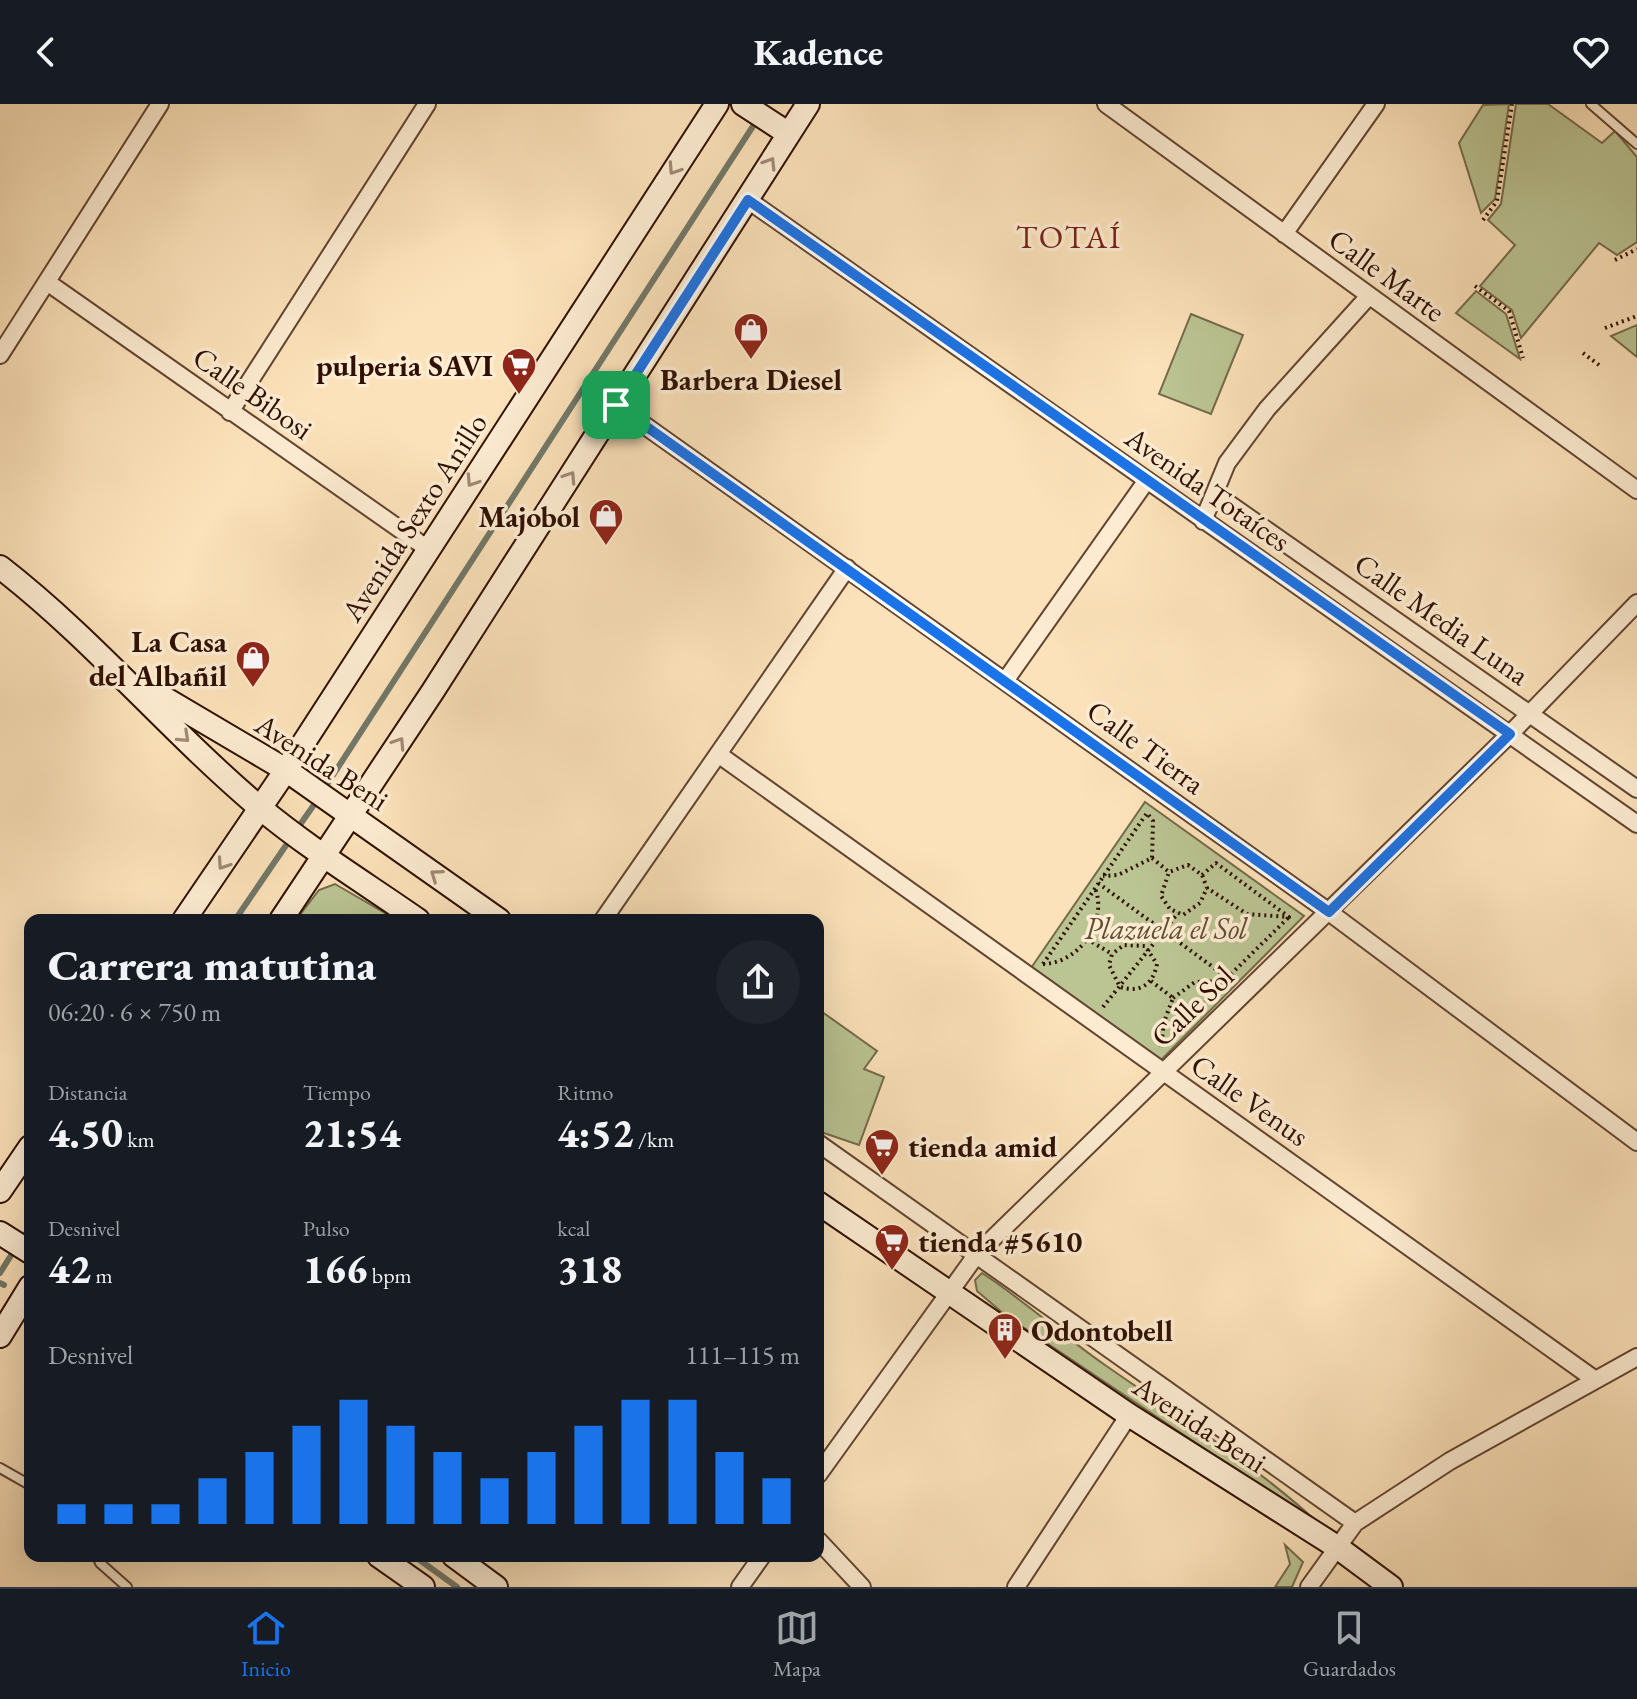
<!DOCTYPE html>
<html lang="es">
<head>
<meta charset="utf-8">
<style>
  body { margin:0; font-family:"EB Garamond",serif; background:#20242c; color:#f1f3f6; height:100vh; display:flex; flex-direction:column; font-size:30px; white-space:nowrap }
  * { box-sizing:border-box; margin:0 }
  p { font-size:26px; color:#9ea1a6 }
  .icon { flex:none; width:44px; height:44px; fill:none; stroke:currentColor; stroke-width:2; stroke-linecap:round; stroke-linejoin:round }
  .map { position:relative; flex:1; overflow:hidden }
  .side { position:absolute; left:24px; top:810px; width:800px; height:648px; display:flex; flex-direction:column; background:#171b24; border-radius:16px; box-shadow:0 8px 32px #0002 }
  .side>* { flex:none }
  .pin { position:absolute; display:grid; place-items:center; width:68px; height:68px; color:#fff; margin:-34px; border-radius:16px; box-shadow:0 4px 12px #0006 }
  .round { display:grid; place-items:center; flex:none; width:84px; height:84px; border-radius:42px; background:#20242c }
  .summary { display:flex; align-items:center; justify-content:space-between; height:136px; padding:0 24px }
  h1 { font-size:44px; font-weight:800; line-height:60px }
  .stats { display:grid; grid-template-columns:repeat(3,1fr); gap:12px; height:136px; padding:8px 24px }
  .stats div { display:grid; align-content:center }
  .stats b { font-size:40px; font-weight:800 }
  .stats small { font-size:22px; font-weight:400 }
  .stats p { font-size:22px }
  .chart { height:224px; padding:16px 24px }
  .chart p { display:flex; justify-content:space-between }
  .chart svg { width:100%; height:144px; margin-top:8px; stroke:#1a73e8; stroke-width:6 }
  header { display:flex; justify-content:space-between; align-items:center; height:104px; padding:0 24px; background:#171b24; font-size:36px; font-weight:800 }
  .dock { display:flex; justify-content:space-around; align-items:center; height:112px; border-top:2px solid #363941; background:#171b24; font-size:22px; color:#9ea1a6 }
  .dock a { display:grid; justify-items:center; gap:4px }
  .dock .active { color:#1a73e8 }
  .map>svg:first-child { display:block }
  .green { fill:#bbc493; stroke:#756a4a; stroke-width:2 }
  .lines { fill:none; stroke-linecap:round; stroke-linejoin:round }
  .stream { stroke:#727869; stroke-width:6 }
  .lane-casing { stroke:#624430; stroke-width:12 }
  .street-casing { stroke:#624430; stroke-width:20 }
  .secondary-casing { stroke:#2f1002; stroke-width:26 }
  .path { stroke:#2f1002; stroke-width:4; stroke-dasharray:2 4; stroke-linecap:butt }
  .lane { stroke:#fdecd2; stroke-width:8 }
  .street { stroke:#fdecd2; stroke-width:16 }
  .secondary { stroke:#fdecd2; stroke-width:22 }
  .oneway { stroke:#a08974 }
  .route-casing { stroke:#fff; stroke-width:16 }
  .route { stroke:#1a73e8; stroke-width:10 }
  .labels { text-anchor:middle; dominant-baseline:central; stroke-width:7; stroke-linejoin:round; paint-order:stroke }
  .street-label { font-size:30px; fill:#2f1002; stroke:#fdecd2 }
  .poi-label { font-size:30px; font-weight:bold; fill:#2f1002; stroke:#fdecd2; text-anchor:end }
  .park-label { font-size:30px; font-style:italic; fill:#604f35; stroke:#fdecd2 }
  .neighbourhood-label { font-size:32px; letter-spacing:2px; fill:#7a1f14; stroke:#fdecd2 }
</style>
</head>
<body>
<header><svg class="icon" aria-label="back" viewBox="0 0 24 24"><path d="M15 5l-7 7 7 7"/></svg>Kadence<svg class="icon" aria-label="heart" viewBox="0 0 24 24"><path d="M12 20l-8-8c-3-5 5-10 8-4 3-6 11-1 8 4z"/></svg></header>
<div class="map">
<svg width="1637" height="1483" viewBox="0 0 1637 1483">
  <rect width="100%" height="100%" fill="#fce2ba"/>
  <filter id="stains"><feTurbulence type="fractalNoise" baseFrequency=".0025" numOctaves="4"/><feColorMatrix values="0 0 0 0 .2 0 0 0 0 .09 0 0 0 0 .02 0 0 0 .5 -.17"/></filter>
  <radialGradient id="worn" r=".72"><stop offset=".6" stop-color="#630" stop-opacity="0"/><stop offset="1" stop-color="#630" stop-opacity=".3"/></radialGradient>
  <!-- green -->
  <path class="green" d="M1509 0 1495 95 1481 109 1459 39 1483 1Z
    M1516 0H1548L1602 39 1615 27 1637 53V138L1617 151 1599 139 1521 234 1512 206 1480 182 1515 141 1488 116 1501 100Z
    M1476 187 1506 210 1520 255 1456 209Z
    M1191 210 1243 231 1211 310 1159 290Z
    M1637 221V253L1611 232Z
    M1145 698 1304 812 1157 960 1031 864Z
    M335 780 397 816H296L319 786Z
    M818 905 877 947 864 965 884 973 859 1041 818 1027Z
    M982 1169C1025 1197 1063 1232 1105 1261 1181 1314 1259 1363 1327 1427L1005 1211 977 1187 975 1176Z
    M1285 1441 1303 1458 1292 1483H1275L1290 1460Z"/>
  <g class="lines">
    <!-- stream -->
    <path class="stream" d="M324 685 757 16
      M297 725 318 695
      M235 816 291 734
      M22 1136 30 1123
      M0 1169 15 1145
      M0 1179 4 1181
      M414 1452 457 1483"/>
    <defs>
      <path id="lane" d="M1591 0 1637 40
        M0 1364 30 1381
        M97 1452 100 1459 127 1483"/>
      <path id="street" d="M1106 0 1637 386
        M748 96 1637 720
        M1284 130 1376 0
        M47 178 428 445
        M0 251 160 0
        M616 301 1329 808 1637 1038
        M230 308 427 0
        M1215 390 1637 685
        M1203 417 1227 359 1267 305 1368 193
        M1005 577 1147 376
        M718 650 1594 1275
        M603 816 847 464
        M818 1039 1355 1419
        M818 1371 977 1150 1510 630 1637 499
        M818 1436 862 1483
        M740 1483 762 1452
        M1016 1483 1129 1311
        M1309 1483 1355 1419 1450 1357 1637 1253"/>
      <path id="secondary" d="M743 0 789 30
        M0 463C93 535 169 627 259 703 308 744 365 779 418 816
        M142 581 286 666 499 816
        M184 816 286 666 717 0
        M281 816 433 587 808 0
        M0 1087 30 1043
        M818 1099 1129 1311 1337 1443 1391 1483
        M0 1129 30 1148
        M0 1232 30 1183
        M379 1452 423 1483
        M454 1452 496 1483"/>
    </defs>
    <!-- lane casing -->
    <use href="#lane" class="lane-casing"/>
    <!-- street casing -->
    <use href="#street" class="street-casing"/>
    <!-- secondary casing -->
    <use href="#secondary" class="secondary-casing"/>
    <!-- path -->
    <path class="path" d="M1483 116 1497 97 1512 0
      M1615 156 1637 145
      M1475 182 1509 207 1523 254
      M1605 224 1637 212
      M1583 249 1599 261
      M1152 754 1169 768 1188 761 1202 771 1207 784 1200 799 1183 811 1170 805 1161 792 1169 768
      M1202 771 1216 759 1289 813 1247 810 1207 784
      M1098 779 1228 874 1177 927
      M1087 835 1112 850 1109 861 1120 883C1140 889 1153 881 1157 860L1145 842 1124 841 1112 850
      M1043 860 1147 709 1153 717 1152 754 1118 771 1103 772
      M1043 860C1080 859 1108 817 1095 784
      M1151 877 1173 894 1164 918 1161 943
      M1173 894 1195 878 1224 877 1289 813
      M1103 903 1178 809"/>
    <!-- lane -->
    <use href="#lane" class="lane"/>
    <!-- street -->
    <use href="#street" class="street"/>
    <!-- secondary -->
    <use href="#secondary" class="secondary"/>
  </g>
  <!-- one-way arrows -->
  <defs><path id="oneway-chevron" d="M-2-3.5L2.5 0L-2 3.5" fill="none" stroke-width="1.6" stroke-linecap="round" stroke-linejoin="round" transform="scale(2)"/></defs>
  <g class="oneway">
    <use href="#oneway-chevron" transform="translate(770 59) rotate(-58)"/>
    <use href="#oneway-chevron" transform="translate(674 65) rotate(123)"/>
    <use href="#oneway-chevron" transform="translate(570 373) rotate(-57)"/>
    <use href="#oneway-chevron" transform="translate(472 377) rotate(123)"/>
    <use href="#oneway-chevron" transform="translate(184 633) rotate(43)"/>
    <use href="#oneway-chevron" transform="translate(399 639) rotate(-57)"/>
    <use href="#oneway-chevron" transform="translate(223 760) rotate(124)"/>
    <use href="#oneway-chevron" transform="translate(436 771) rotate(-145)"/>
  </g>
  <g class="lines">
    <defs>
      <path id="route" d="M748 96 1510 630 1329 808 616 301Z"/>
    </defs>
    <!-- route casing -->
    <use href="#route" class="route-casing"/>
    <!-- route -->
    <use href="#route" class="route"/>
  </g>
  <!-- icons -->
  <defs>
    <symbol id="shop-pin" viewBox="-11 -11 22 30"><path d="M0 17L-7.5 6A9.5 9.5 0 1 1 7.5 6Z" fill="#8f2418" stroke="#fdecd2"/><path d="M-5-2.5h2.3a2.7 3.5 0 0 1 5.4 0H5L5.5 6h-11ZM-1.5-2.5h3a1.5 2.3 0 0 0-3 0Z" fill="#fff"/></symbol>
    <symbol id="supermarket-pin" viewBox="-11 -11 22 30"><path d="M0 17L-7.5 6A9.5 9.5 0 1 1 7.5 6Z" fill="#8f2418" stroke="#fdecd2"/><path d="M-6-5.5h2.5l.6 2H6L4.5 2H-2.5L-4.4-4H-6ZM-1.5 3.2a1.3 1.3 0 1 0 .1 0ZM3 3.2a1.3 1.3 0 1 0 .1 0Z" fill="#fff"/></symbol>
    <symbol id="building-pin" viewBox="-11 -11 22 30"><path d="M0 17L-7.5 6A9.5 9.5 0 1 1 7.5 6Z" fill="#8f2418" stroke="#fdecd2"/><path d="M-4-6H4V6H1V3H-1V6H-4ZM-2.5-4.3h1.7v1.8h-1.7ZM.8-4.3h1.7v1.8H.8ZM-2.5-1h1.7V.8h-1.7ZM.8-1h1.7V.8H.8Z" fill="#fff"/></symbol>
  </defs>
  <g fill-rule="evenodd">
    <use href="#shop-pin" x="731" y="206" width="40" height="54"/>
    <use href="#supermarket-pin" x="499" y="241" width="40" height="54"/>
    <use href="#shop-pin" x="586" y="392" width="40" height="54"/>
    <use href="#shop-pin" x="233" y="534" width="40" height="54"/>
    <use href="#supermarket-pin" x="862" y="1022" width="40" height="54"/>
    <use href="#supermarket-pin" x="872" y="1117" width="40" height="54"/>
    <use href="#building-pin" x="985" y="1206" width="40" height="54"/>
  </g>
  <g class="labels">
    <!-- street labels -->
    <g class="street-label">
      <text transform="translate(1387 171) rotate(36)">Calle Marte</text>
      <text transform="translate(253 289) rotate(35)">Calle Bibosi</text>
      <text transform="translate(1208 385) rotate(35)">Avenida Totaíces</text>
      <text transform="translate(414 413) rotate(-57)">Avenida Sexto Anillo</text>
      <text transform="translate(1442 515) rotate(35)">Calle Media Luna</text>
      <text transform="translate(1146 643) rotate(36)">Calle Tierra</text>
      <text transform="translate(322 658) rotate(33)">Avenida Beni</text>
      <text transform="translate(1192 902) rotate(-44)">Calle Sol</text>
      <text transform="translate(1250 996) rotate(35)">Calle Venus</text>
      <text transform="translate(1200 1320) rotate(33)">Avenida Beni</text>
    </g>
    <!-- poi labels -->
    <g class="poi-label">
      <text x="493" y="261">pulperia SAVI</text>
      <text x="751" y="275" text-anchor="middle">Barbera Diesel</text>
      <text x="580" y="412">Majobol</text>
      <text x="227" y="537">La Casa<tspan x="227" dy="34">del Albañil</tspan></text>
      <text x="908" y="1042" text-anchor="start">tienda amid</text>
      <text x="918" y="1137" text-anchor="start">tienda #5610</text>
      <text x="1031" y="1226" text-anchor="start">Odontobell</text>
    </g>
    <!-- park labels -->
    <g class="park-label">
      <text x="1166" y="824">Plazuela el Sol</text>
    </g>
    <!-- neighbourhood labels -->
    <g class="neighbourhood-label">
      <text x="1069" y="133">TOTAÍ</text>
    </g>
  </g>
  <rect width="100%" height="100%" filter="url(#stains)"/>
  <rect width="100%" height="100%" fill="url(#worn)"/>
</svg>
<div class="pin" style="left:616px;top:301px;background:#1e9e55"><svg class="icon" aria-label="arrive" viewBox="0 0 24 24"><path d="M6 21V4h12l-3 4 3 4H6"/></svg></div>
<section class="side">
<div class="summary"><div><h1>Carrera matutina</h1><p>06:20 · 6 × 750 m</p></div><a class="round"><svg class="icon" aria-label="share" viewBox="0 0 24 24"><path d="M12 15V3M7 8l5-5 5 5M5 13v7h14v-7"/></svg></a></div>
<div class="stats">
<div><p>Distancia</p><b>4.50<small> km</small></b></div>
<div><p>Tiempo</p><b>21:54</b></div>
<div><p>Ritmo</p><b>4:52<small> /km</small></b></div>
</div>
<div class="stats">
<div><p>Desnivel</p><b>42<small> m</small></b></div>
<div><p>Pulso</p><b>166<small> bpm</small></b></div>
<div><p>kcal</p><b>318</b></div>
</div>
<div class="chart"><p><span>Desnivel</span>111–115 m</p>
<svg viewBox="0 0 160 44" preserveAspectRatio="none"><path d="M5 44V38M15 44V38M25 44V38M35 44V30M45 44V22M55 44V14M65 44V6M75 44V14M85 44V22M95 44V30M105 44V22M115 44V14M125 44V6M135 44V6M145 44V22M155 44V30"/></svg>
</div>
</section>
</div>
<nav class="dock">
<a class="active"><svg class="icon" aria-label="home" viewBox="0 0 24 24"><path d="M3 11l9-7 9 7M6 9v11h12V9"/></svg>Inicio</a>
<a><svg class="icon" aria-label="map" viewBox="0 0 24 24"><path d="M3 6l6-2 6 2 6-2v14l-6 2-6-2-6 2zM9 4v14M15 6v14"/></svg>Mapa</a>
<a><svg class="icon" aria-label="saved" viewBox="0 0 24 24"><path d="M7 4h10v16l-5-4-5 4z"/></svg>Guardados</a>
</nav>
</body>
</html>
